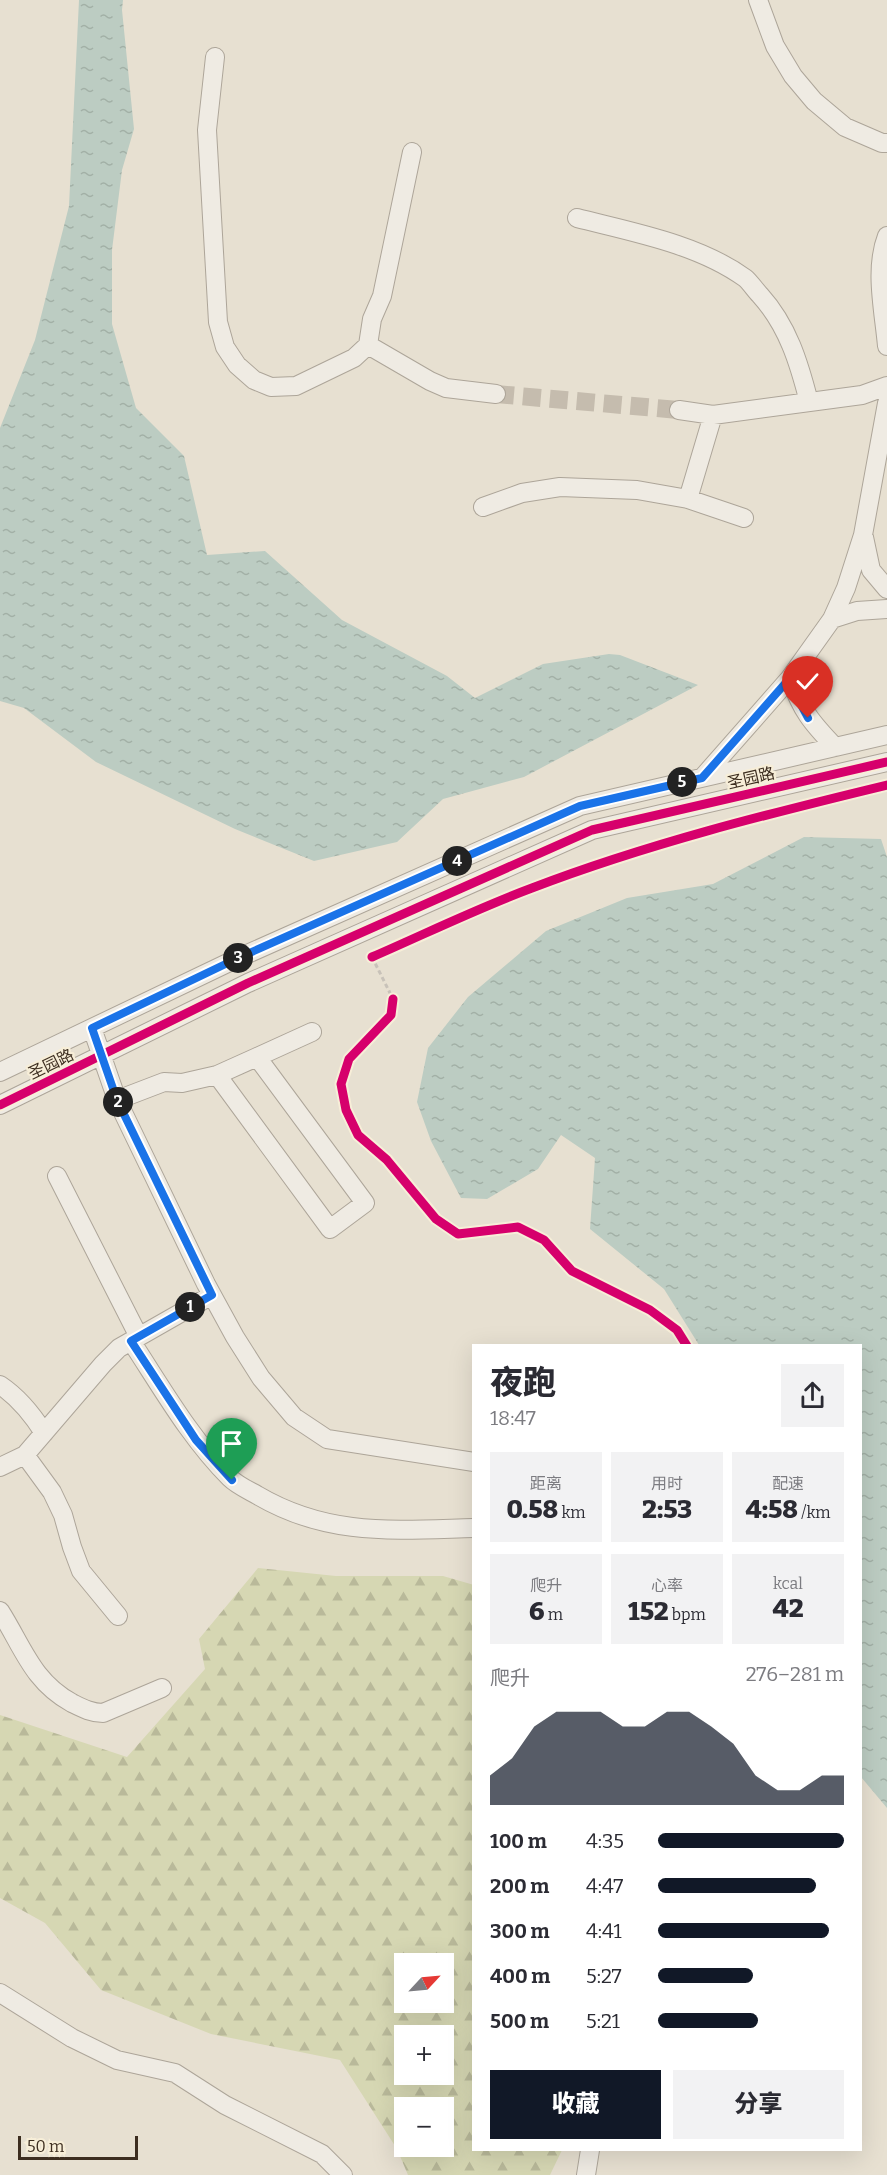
<!DOCTYPE html>
<html lang="zh">
<head>
<meta charset="utf-8">
<style>
  body { margin:0; font-family:Bitter,"Noto Sans SC",serif; background:#f2f2f3; color:#2b2b33; height:100vh; display:flex; flex-direction:column; font-size:22px; white-space:nowrap }
  * { box-sizing:border-box; margin:0 }
  p { font-size:20px; color:#7c7c81 }
  .icon { flex:none; width:33px; height:33px; fill:none; stroke:currentColor; stroke-width:2; stroke-linecap:round; stroke-linejoin:round }
  .map { position:relative; flex:1; overflow:hidden }
  .panel { position:absolute; left:472px; top:1344px; width:390px; height:807px; display:flex; flex-direction:column; background:#fff; border-radius:0px; box-shadow:0 6px 24px #0002 }
  .panel>* { flex:none }
  .needle { width:39px; rotate:64deg }
  .fabs { position:absolute; left:394px; top:1953px; display:grid; gap:12px }
  .fabs a { display:grid; place-items:center; width:60px; height:60px; border-radius:0px; background:#fff; box-shadow:0 6px 24px #0002; font-size:30px }
  .scale { position:absolute; left:18px; bottom:15px; width:120px; box-sizing:border-box; padding-left:6px; border:3px solid #3d2e20; border-top:0; font-size:16px; line-height:21px; white-space:nowrap; color:#3d2e20; -webkit-text-stroke:4px #f7eed8; paint-order:stroke }
  .pin { position:absolute; display:grid; place-items:center; width:51px; height:51px; color:#fff; margin:-62px -26px; border-radius:50% 50% 50% 0; rotate:-45deg; box-shadow:0 0 6px #0007 }
  .pin .icon { rotate:45deg }
  .km { position:absolute; width:30px; height:30px; margin:-15px; border-radius:50%; background:#222; color:#fff; font-size:16px; line-height:30px; text-align:center }
  .round { display:grid; place-items:center; flex:none; width:63px; height:63px; border-radius:0px; background:#f2f2f3 }
  .overview { display:flex; align-items:center; justify-content:space-between; height:102px; padding:0 18px }
  h1 { font-size:33px; font-weight:800; line-height:45px }
  .stats { display:grid; grid-template-columns:repeat(3,1fr); gap:9px; height:102px; padding:6px 18px }
  .stats div { display:grid; align-content:center; border-radius:0px; background:#f2f2f3; text-align:center }
  .stats b { font-size:26px; font-weight:800 }
  .stats small { font-size:16px; font-weight:400 }
  .stats p { font-size:16px }
  .chart { height:168px; padding:12px 18px }
  .chart p { display:flex; justify-content:space-between }
  .chart svg { width:100%; height:108px; margin-top:6px; fill:#111827; opacity:.7 }
  .cta { display:flex; gap:12px; margin-top:auto; padding:12px 18px }
  .cta a { flex:1; height:69px; border-radius:0px; background:#111827; color:#fff; font-size:24px; font-weight:800; line-height:69px; text-align:center }
  .cta a+a { background:#f2f2f3; color:#2b2b33 }
  ul { padding:0 18px; list-style:none; font-size:20px }
  li { display:grid; grid-template-columns:96px 72px 1fr; align-items:center; height:45px }
  li i { height:15px; border-radius:8px; background:#111827 }
  .map>svg:first-child { display:block }
  .forest { fill:url(#forest-firs); fill-rule:evenodd }
  .water { fill:url(#water-ripples) }
  .lines { fill:none; stroke-linecap:round; stroke-linejoin:round }
  .minor-tunnel { stroke:#c5bcae; stroke-width:18; stroke-dasharray:18 9; stroke-linecap:butt }
  .minor-casing { stroke:#ada599; stroke-width:20 }
  .path { stroke:#c8c2b9; stroke-width:3; stroke-dasharray:4.5 3; stroke-linecap:butt }
  .minor { stroke:#efebe3; stroke-width:18 }
  .cycleway-casing { stroke:#f7eed8; stroke-width:13 }
  .cycleway { stroke:#d6006c; stroke-width:9 }
  .route-casing { stroke:#fff; stroke-width:12 }
  .route { stroke:#1a73e8; stroke-width:8 }
  .labels { text-anchor:middle; dominant-baseline:central; stroke-width:4.5; stroke-linejoin:round; paint-order:stroke }
  .street-label { font-size:16px; fill:#3d2e20; stroke:#f7eed8 }
</style>
</head>
<body>
<div class="map">
<svg width="887" height="2175" viewBox="0 0 887 2175">
  <defs>
    <pattern id="forest-firs" width="22" height="20" patternUnits="userSpaceOnUse" patternTransform="scale(1.5)"><rect width="22" height="20" fill="#d6d7b3"/><path d="M5 1l3.5 6h-7zM16 11l3.5 6h-7z" fill="#b9b99a"/></pattern>
    <pattern id="water-ripples" width="26" height="14" patternUnits="userSpaceOnUse" patternTransform="scale(1.5)"><rect width="26" height="14" fill="#bcccc2"/><path d="M2 4q2-2 4 0t4 0M15 11q2-2 4 0t4 0" fill="none" stroke="#a2b0a6"/></pattern>
  </defs>
  <rect width="100%" height="100%" fill="#e7e0d1"/>
  <!-- forest -->
  <path class="forest" d="M258 1568 336 1576H443L474 1585V2150H562L550 2175H408L397 2149 340 2060 211 2034 101 1990 45 1923 0 1898V1715L127 1757 205 1669 199 1639ZM405 1964H444V2002H405ZM405 2036H444V2074H405ZM405 2108H444V2146H405Z"/>
  <!-- water -->
  <path class="water" d="M79 0H123L122 10 134 129 122 170 112 250V324L136 408 184 456 207 555 265 551 342 620 447 676 475 698 543 664 609 654 620 655 698 685 524 777 443 799 397 842 314 861 235 829 96 762 24 708 0 701V428L35 340 69 206Z
    M804 837 881 839 887 857V1808L861 1777V1346L699 1345 664 1289 590 1229 595 1158 561 1135 538 1169 487 1199 461 1198 431 1141 417 1102 428 1048 468 997 546 931 627 898 713 884Z"/>
  <g class="lines">
    <!-- minor-tunnel -->
    <path class="minor-tunnel" d="M496 394 679 410"/>
    <defs>
      <path id="minor" d="M758 0 775 46 793 76 814 101 845 127 882 143H887
        M215 57 207 130 218 322 225 347 237 365 254 380 271 387 296 386 354 358 368 345 372 319 382 296 412 152
        M577 218C632 232 698 244 745 278 750 282 755 290 760 295 788 326 799 363 809 402
        M887 236C874 269 884 311 887 346
        M368 345 430 381 446 388 496 394
        M679 410 713 415 862 395 887 386
        M688 499 713 415
        M483 507 522 493 560 487 637 490 688 499 744 518
        M864 537 871 570 887 589
        M832 619 857 611 887 609
        M790 678C802 711 811 722 835 747
        M702 778 790 678 832 619 846 588 863 535 887 403
        M92 1028 117 1100 206 1284 235 1337 261 1378 294 1417 327 1439 474 1462
        M257 1057 312 1032
        M0 1072 236 959 580 806 887 735
        M117 1100 164 1082 182 1083 217 1075 330 1229 365 1203 257 1057 217 1075
        M0 1105 248 983 592 830 887 762
        M57 1176 139 1337
        M131 1341C162 1388 190 1438 230 1478 237 1485 248 1490 257 1495 328 1537 395 1530 474 1528
        M0 1385C18 1397 32 1414 44 1433
        M25 1455 52 1492 63 1515 72 1547 81 1571 118 1616
        M0 1467 25 1455 103 1364 119 1348 212 1295
        M0 1611C23 1647 32 1681 72 1703 82 1708 91 1713 103 1713L162 1688
        M0 1993 72 2038 117 2060 175 2073 225 2105 322 2154 343 2175
        M586 2175 590 2150"/>
    </defs>
    <!-- minor casing -->
    <use href="#minor" class="minor-casing"/>
    <!-- path -->
    <path class="path" d="M372 957 393 999"/>
    <!-- minor -->
    <use href="#minor" class="minor"/>
    <defs>
      <path id="cycleway" d="M372 957C425 934 478 908 532 888 647 844 767 814 887 785
        M393 999 391 1015 349 1059 341 1084 346 1110 358 1135 387 1160 436 1219 458 1234 518 1227 544 1240 572 1271 650 1310 677 1330 687 1346
        M0 1105 248 983 592 830 887 762"/>
    </defs>
    <!-- cycleway casing -->
    <use href="#cycleway" class="cycleway-casing"/>
    <!-- cycleway -->
    <use href="#cycleway" class="cycleway"/>
  </g>
  <g class="lines">
    <defs>
      <path id="route" d="M232 1480 196 1440 131 1341 212 1295 117 1100 92 1028 236 959 580 806 702 778 790 678 797 697 808 718"/>
    </defs>
    <!-- route casing -->
    <use href="#route" class="route-casing"/>
    <!-- route -->
    <use href="#route" class="route"/>
  </g>
  <g class="labels">
    <!-- street labels -->
    <g class="street-label">
      <text transform="translate(751 778) rotate(-13)">圣园路</text>
      <text transform="translate(51 1064) rotate(-26)">圣园路</text>
    </g>
  </g>
</svg>
<div class="fabs">
<a><svg class="needle" viewBox="-14 -14 28 28"><path d="M0-13l5 13h-10z" fill="#e53935"/><path d="M0 13l5-13h-10z" fill="#7c7c81"/></svg></a>
<a>+</a>
<a>−</a>
</div>
<div class="scale">50 m</div>
<div class="pin" style="left:232px;top:1480px;background:#1e9e55"><svg class="icon" aria-label="arrive" viewBox="0 0 24 24"><path d="M6 21V4h12l-3 4 3 4H6"/></svg></div>
<div class="pin" style="left:808px;top:718px;background:#d93025"><svg class="icon" aria-label="check" viewBox="0 0 24 24"><path d="M5 12l5 5 9-10"/></svg></div>
<b class="km" style="left:190px;top:1307px">1</b>
<b class="km" style="left:118px;top:1102px">2</b>
<b class="km" style="left:238px;top:958px">3</b>
<b class="km" style="left:457px;top:861px">4</b>
<b class="km" style="left:682px;top:782px">5</b>
<section class="panel">
<div class="overview"><div><h1>夜跑</h1><p>18:47</p></div><a class="round"><svg class="icon" aria-label="share" viewBox="0 0 24 24"><path d="M12 15V3M7 8l5-5 5 5M5 13v7h14v-7"/></svg></a></div>
<div class="stats">
<div><p>距离</p><b>0.58<small> km</small></b></div>
<div><p>用时</p><b>2:53</b></div>
<div><p>配速</p><b>4:58<small> /km</small></b></div>
</div>
<div class="stats">
<div><p>爬升</p><b>6<small> m</small></b></div>
<div><p>心率</p><b>152<small> bpm</small></b></div>
<div><p>kcal</p><b>42</b></div>
</div>
<div class="chart"><p><span>爬升</span>276–281 m</p>
<svg viewBox="0 0 160 44" preserveAspectRatio="none"><path d="M0 44V32L10 25L20 12L30 6L40 6L50 6L60 12L70 12L80 6L90 6L100 12L110 19L120 32L130 38L140 38L150 32L160 32V44z"/></svg>
</div>
<ul>
<li><b>100 m</b>4:35<i style="width:100%"></i></li>
<li><b>200 m</b>4:47<i style="width:85%"></i></li>
<li><b>300 m</b>4:41<i style="width:92%"></i></li>
<li><b>400 m</b>5:27<i style="width:51%"></i></li>
<li><b>500 m</b>5:21<i style="width:54%"></i></li>
</ul>
<div class="cta"><a>收藏</a><a>分享</a></div>
</section>
</div>
</body>
</html>
